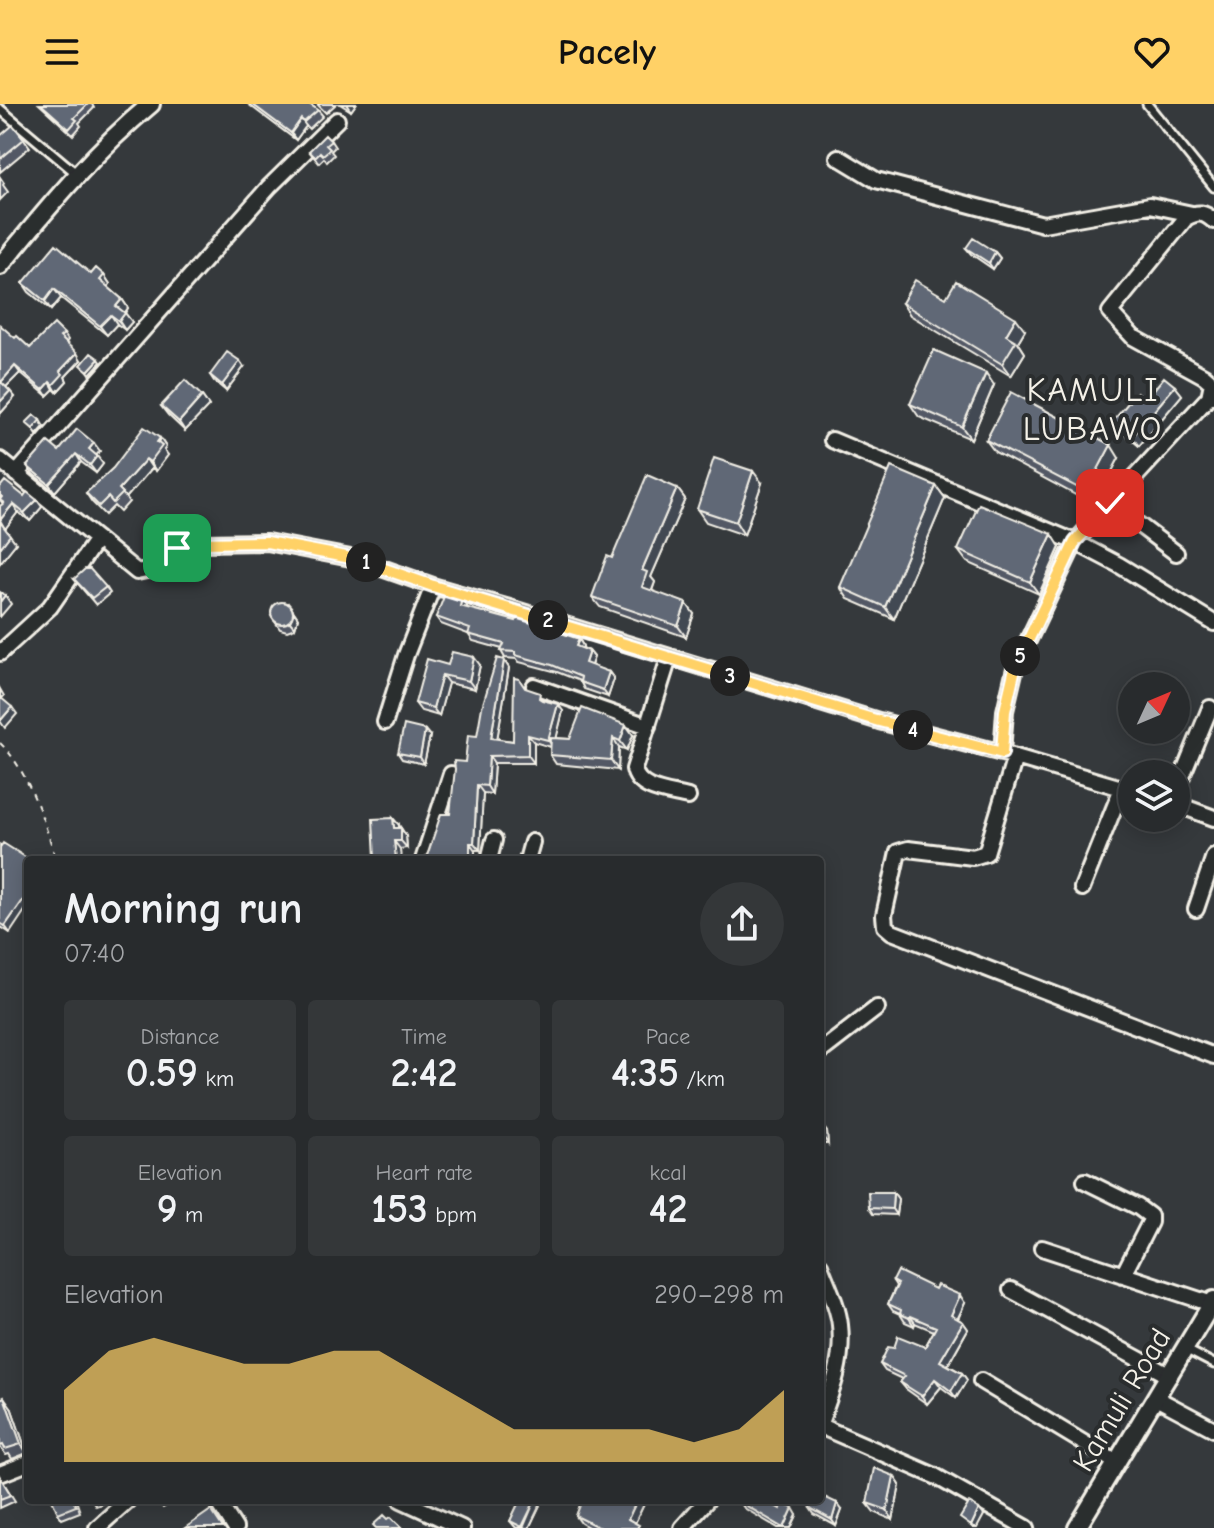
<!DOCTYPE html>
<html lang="en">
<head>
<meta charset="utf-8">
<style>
  body { margin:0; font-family:"Comic Neue",sans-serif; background:#343739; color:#f1f3f6; height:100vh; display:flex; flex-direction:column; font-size:30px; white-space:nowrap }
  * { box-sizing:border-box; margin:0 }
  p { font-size:26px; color:#a5a7aa }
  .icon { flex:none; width:44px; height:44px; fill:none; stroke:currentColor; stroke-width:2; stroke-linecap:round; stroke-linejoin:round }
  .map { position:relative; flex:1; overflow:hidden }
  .side { position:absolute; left:24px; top:752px; width:800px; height:648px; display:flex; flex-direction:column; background:#282b2d; border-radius:8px; box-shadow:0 4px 20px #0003,0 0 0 2px #444749 }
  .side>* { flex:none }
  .needle { width:52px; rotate:46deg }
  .controls { position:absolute; left:1118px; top:568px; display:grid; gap:16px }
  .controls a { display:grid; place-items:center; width:72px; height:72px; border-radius:50%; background:#282b2d; box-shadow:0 4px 20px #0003,0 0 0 2px #444749; font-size:40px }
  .pin { position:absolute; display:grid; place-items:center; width:68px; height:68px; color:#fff; margin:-34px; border-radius:16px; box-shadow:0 4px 12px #0006 }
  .km { position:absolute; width:40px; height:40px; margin:-20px; border-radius:50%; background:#222; color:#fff; font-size:22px; line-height:40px; text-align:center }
  .round { display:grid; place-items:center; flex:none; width:84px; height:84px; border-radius:42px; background:#343739 }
  .head { display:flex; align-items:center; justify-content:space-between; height:136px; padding:0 40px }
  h1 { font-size:44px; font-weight:600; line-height:60px }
  .figures { display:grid; grid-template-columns:repeat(3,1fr); gap:12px; height:136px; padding:8px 40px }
  .figures div { display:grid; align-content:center; border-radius:8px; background:#343739; text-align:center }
  .figures b { font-size:40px; font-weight:600 }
  .figures small { font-size:22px; font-weight:400 }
  .figures p { font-size:22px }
  .chart { height:224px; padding:16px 40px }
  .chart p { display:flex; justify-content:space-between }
  .chart svg { width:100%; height:144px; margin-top:8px; fill:#ffd166; opacity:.7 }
  header { display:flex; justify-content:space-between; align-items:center; height:104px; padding:0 40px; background:#ffd166; color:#111; font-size:36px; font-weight:600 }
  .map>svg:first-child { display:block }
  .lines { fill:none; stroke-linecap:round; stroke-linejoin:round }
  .service-casing { stroke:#f4f1e8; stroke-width:13 }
  .minor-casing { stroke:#f4f1e8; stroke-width:20 }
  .tertiary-casing { stroke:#f4f1e8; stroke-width:22 }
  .path { stroke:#f4f1e8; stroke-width:2; stroke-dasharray:6 6; stroke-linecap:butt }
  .service { stroke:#2a2d2e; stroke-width:7 }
  .minor { stroke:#2a2d2e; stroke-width:14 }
  .tertiary { stroke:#2a2d2e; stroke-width:16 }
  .wall { fill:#535965; stroke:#f4f1e8; stroke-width:2 }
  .shaded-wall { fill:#434953; stroke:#f4f1e8; stroke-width:2 }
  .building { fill:#606876; stroke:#f4f1e8; stroke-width:2 }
  .route-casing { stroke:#fff; stroke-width:16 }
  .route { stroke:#ffd166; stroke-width:10 }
  .labels { text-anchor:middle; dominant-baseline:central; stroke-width:8; stroke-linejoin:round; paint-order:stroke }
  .street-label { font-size:30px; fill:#f4f1e8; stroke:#2a2d2e }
  .quarter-label { font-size:34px; letter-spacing:2px; fill:#f4f1e8; stroke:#2a2d2e }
</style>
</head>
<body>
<header><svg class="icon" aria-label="menu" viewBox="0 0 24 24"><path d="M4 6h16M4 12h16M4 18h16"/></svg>Pacely<svg class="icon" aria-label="heart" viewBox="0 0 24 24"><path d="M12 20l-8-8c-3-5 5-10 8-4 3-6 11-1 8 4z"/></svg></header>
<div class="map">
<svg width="1214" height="1424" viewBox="0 0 1214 1424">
  <rect width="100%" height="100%" fill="#35393c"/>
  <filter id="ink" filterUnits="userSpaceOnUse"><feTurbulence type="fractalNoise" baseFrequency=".0125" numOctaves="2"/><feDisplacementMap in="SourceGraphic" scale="16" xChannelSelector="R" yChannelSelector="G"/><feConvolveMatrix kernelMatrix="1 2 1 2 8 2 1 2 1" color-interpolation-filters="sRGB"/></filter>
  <g filter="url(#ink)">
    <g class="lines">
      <defs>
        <path id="service" d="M1147 0 1214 83
          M0 5 77 70
          M1185 1245 1214 1260"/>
        <path id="minor" d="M838 53 876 76 1043 120 1150 101 1192 110
          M832 336 1075 438 1119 461 1214 519
          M0 356 137 468 151 465 177 444 201 439 267 438 356 455 433 482 510 504 879 617 1002 649 1132 687
          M16 370 269 83 337 16
          M1110 399 1176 449
          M0 549 50 503 97 435
          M669 554 634 665C638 687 669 688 688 693
          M534 582 648 622
          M385 618 406 551 433 482
          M1002 649 1005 607 1015 564 1075 438 1209 293 1212 279 1204 272 1133 233 1110 208 1186 114C1198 107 1204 108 1214 117
          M1015 653 986 749 973 753 908 745 898 748 884 811 885 822 892 828 1214 952
          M1176 687 1210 604
          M1176 700 1214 714
          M423 756 451 670
          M489 756 494 736
          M527 756 532 738
          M1082 784 1122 684
          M1196 805 1214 752
          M820 948 877 904
          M1085 1077 1138 1103 1150 1112V1118L1123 1171
          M1042 1144 1212 1200
          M820 1161C827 1180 838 1201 840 1221 844 1256 832 1287 820 1319
          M1011 1186 1170 1272
          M981 1277 1117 1359
          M1156 1294 1214 1325
          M820 1322 935 1372 1027 1424
          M0 1370 28 1359
          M217 1396 235 1424
          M401 1396 462 1424
          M97 1424 128 1396
          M682 1424 707 1396"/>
        <path id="tertiary" d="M0 162C47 105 93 48 151 0
          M1077 1424 1214 1196"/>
      </defs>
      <!-- service casing -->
      <use href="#service" class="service-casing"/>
      <!-- minor casing -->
      <use href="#minor" class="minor-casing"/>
      <!-- tertiary casing -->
      <use href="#tertiary" class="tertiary-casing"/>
      <!-- path -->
      <path class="path" d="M0 639C27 664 46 721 56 756"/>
      <!-- service -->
      <use href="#service" class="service"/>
      <!-- minor -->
      <use href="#minor" class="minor"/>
      <!-- tertiary -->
      <use href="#tertiary" class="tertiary"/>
    </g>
    <!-- wall -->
    <path class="wall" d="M39 0H92L94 4 79 19 81 22 73 31Z
      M248 0H309L318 6 323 12 309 25 306 22 296 36Z
      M317 0H336L326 9Z
      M340 0H356L351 7Z
      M0 32 24 35 30 43 0 68Z
      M331 37 335 43 331 47 334 51 327 58 324 54 319 59 309 47Z
      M0 73 4 79 3 81 8 88 0 96Z
      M966 144 995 148 1000 154 993 165 971 150Z
      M104 171 110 180 108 183 122 195 128 204 125 209 132 218 125 226 117 220 107 231 61 194 51 206 29 188 23 179Z
      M946 194 1025 226 1018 238 1025 249 1011 272 910 211 902 199Z
      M64 230 68 236 66 239 81 256 65 273 67 277 57 288 54 285 47 292 20 269 6 283 15 293 0 310 15 234 30 244Z
      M244 263 226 287 214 277 210 271Z
      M994 281 971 335 919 313 910 300Z
      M1175 282 1182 291 1139 342 1120 326 1113 317Z
      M202 292 209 302 185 327 168 311 161 302Z
      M160 334 166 343 164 346 168 351 156 367 152 364 126 394 129 398 120 408 114 402 105 411 92 398 86 389Z
      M986 336 1119 354 1094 401 995 348Z
      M59 347H100L96 351 103 360 96 369 81 358 55 388 33 370 27 362Z
      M762 379 744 431 706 418 697 405Z
      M936 382 945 394 894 515 848 495 840 483Z
      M0 383 24 392 42 403 30 417 18 408 5 425 16 439 0 459V402L3 400 0 396Z
      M677 384 685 395 651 473 655 478 652 487 694 510 686 533 600 503 592 493 612 454Z
      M1060 443 1039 490 967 458 958 446Z
      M74 475 106 483 110 489 96 501Z
      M462 495 467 502V504L516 517 535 518 537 521 579 535 583 542V544L589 547 594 553 591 562 609 568 614 575 608 593 584 585 580 577 557 568 519 558 517 555 505 554 501 547 502 545 473 537 468 530 441 520 436 513Z
      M288 499 298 514 295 524 287 527 280 525 271 512Z
      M504 556 509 564 497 635 513 637 545 596 563 607 556 634 570 635 633 631 627 646 619 643 618 666 556 660 550 651 551 643 534 638V659H494L492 690 483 689 480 746H475V756H424L450 710 465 658 477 632Z
      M448 561H480L475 585 448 579 439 612 421 607 415 599Z
      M430 632 424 660 402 655 398 649Z
      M399 721V724H401L406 732 407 744 400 745 375 755Z
      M0 741 10 829 1 823 0 824Z
      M820 1022H822L827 1028 828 1040H820Z
      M893 1088 898 1095 896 1111 873 1110 869 1104Z
      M893 1177 965 1199 958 1215 963 1218 968 1225 948 1261 962 1269 967 1276 956 1294 941 1283 927 1300 906 1285 900 1278 902 1275 885 1267 880 1260 894 1244 925 1243 934 1227 915 1219 914 1222 905 1218 900 1210 893 1207 888 1200 896 1182Z
      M0 1295 11 1303 27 1349 12 1355 9 1350 6 1351 0 1343Z
      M894 1372 900 1381 893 1416 874 1408 867 1399Z
      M0 1373 15 1397 0 1404Z
      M76 1396 80 1408 62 1415 58 1409Z
      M92 1396H111L96 1402Z
      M157 1396H176L163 1404Z
      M520 1396H537L540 1401 529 1424H516L510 1417Z
      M582 1396H646L635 1419 637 1424H590L581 1419 576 1412Z
      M740 1398 780 1405 797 1411 791 1424H778L744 1404Z
      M810 1404 842 1406 836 1422 814 1410Z"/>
    <!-- shaded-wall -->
    <path class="shaded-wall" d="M346 0H356L351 7Z
      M301 15 306 22 296 36 291 29Z
      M995 148 1000 154 993 165 989 159Z
      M104 171 110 180 106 185 100 176Z
      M54 185 61 194 51 206 45 197Z
      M122 195 128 204 123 211 116 202Z
      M125 209 132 218 125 226 119 217Z
      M111 211 117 220 107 231 100 222Z
      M1016 214 1025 226 1018 238 1025 249 1011 272 1002 260 1006 231Z
      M77 249 81 256 65 273 67 277 57 288 53 281 60 267Z
      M99 255 101 258 90 270 88 267Z
      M240 257 244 263 226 287 222 281Z
      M15 262 20 269 5 284 1 278Z
      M986 269 994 281 971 335 962 323Z
      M50 278 54 285 47 292 43 286Z
      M1175 282 1182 291 1139 342 1132 333Z
      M10 287 15 293 0 310V298Z
      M202 292 209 302 185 327 179 318Z
      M40 316 44 323 37 331 33 325Z
      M160 334 166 343 164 346 168 351 156 367 150 358Z
      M94 339 100 347 95 353 89 345Z
      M1111 341 1119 354 1094 401 1086 388Z
      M76 350 81 358 55 388 49 380Z
      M97 352 103 360 96 369 90 361Z
      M146 355 152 364 126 394 119 385Z
      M753 367 762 379 744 431 736 418Z
      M936 382 945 394 894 515 885 503Z
      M677 384 685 395 651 473 655 478 649 494 642 483V466Z
      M37 396 42 403 30 417 24 409Z
      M13 400 18 408 5 425 0 416Z
      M1052 430 1060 443 1039 490 1030 478Z
      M10 431 16 439 0 459V444Z
      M5 491 11 500 0 513V498Z
      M462 495 467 502 465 509 460 502Z
      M686 499 694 510 686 533 678 522Z
      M294 508 298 514 295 524 290 518Z
      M579 535 583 542 581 548 576 542Z
      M589 547 594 553 589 566 585 559Z
      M474 553 480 561 475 585 469 577Z
      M504 556 509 564 496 642 491 634Z
      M609 568 614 575 608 593 603 586Z
      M442 571 448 579 439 612 433 604Z
      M0 585 4 592 0 596Z
      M558 600 563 607 554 644 548 636Z
      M12 603 17 610 5 624 0 617Z
      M626 621 633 631 627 646 620 637Z
      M425 626 430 632 424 660 420 653Z
      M528 631 534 638V659L528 651Z
      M613 634 619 643 618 666 611 656Z
      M489 652 494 659 492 690 487 682Z
      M477 681 483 689 480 746 474 739Z
      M393 714 399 721V732L394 724Z
      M401 724 406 732 407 744 401 737Z
      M394 737 400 745 401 756H396Z
      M470 739 475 746V756H470Z
      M28 789V802L10 829 5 822Z
      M822 1022 827 1028 828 1040 823 1033Z
      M893 1088 898 1095 896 1111 892 1105Z
      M960 1191 965 1199 956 1218 951 1211Z
      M910 1212 915 1219 914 1222 909 1214Z
      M963 1218 968 1225 946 1264 940 1257Z
      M962 1269 967 1276 956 1294 951 1287Z
      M935 1275 941 1283 927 1300 922 1292Z
      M4 1293 11 1303 27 1349 21 1340Z
      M894 1372 900 1381 893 1416 887 1406Z
      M535 1396H537L540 1401 529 1424H523Z
      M637 1396H646L633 1423 628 1415Z
      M837 1399 842 1406 836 1422 832 1416Z
      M793 1404 797 1411 791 1424H784Z
      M979 1405 984 1411 977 1424H973L971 1422Z"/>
    <!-- building -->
    <path class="building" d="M41 0H88L74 14 77 16 69 25Z
      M252 0H309L318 6 304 18 301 15 291 29Z
      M13 21 24 35 0 55V32Z
      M325 31 331 37 326 41 330 45 323 51 320 48 315 53 309 47Z
      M973 134 995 148 989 159 966 144Z
      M56 140 91 170 96 164 104 171 100 176 122 195 116 202 125 209 119 217 111 211 100 222 54 185 45 197 23 179Z
      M915 176 946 194 956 177 1016 214 1006 231 1016 237 1002 260 902 199Z
      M54 220 64 230 60 233 77 249 60 267 63 270 53 281 50 278 43 286 15 262 1 278 10 287 0 298V221L15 234 17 232 30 244Z
      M934 246 986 269 962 323 910 300Z
      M227 248 240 257 222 281 210 271Z
      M91 249 99 255 88 267 81 261Z
      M1164 273 1175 282 1132 333 1113 317 1137 288 1146 295Z
      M185 276 202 292 179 318 161 302Z
      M1011 288 1111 341 1086 388 986 336Z
      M34 311 40 316 33 325 26 319Z
      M144 323 160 334 157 338 162 342 150 358 146 355 119 385 123 389 113 399 108 393 99 402 86 389 113 364Z
      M77 325 94 339 89 345 97 352 90 361 76 350 49 380 27 362 48 338 59 347Z
      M714 354 753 367 736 418 697 405Z
      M891 363 936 382 885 503 840 483Z
      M647 371 677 384 642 466 647 468 642 483 686 499 678 522 592 493 607 452 612 454Z
      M5 377 24 392 27 388 37 396 24 409 13 400 0 416V402L4 399 0 396 2 393 0 391V383Z
      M979 400 1052 430 1030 478 958 446Z
      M0 418 10 431 0 444Z
      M85 465H90L106 483 92 494 74 475Z
      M0 488 5 491 0 498Z
      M445 490 462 495 460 502 516 517 519 512 535 518 534 520 579 535 576 542 589 547 585 559 609 568 603 586 580 578 581 573 552 561 515 551V548L501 547 504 540 468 530 470 525 436 513Z
      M271 509a11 11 0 1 1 22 0a11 11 0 1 1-22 0Z
      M452 548 474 553 469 577 442 571 433 604 415 599 427 555 448 561Z
      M497 554 504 556 491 634 513 637 514 574 519 575 525 584 540 589 539 594 542 596 558 600 548 636 528 631V651L489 652 487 682 477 681 474 739H470V756H424L427 752 441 710H450L455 665 454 657 465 658 468 631 477 632 482 603Z
      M0 593 12 603 0 617Z
      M582 604 626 621 620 637 613 634 611 656 550 651 551 634 570 635Z
      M404 621 425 626 420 653 398 649Z
      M393 714 394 724H401V737H394L396 756H365L375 755 373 715Z
      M3 739 30 756H28V789L5 822 0 819V741L1 742Z
      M820 1022H822L823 1033H820Z
      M868 1088H893L892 1105 869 1104Z
      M898 1167 935 1185 937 1181 960 1191 951 1211 963 1218 940 1257 962 1269 951 1287 935 1275 922 1292 900 1278 905 1272 880 1260 888 1243 894 1244 898 1232 925 1243 936 1223 910 1212 909 1214 900 1210 901 1206 888 1200 898 1180 893 1177Z
      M4 1293 21 1340 5 1345 3 1341 0 1342V1295Z
      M874 1364 894 1372 887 1406 867 1399Z
      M0 1373 11 1391 0 1395Z
      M820 1391 837 1399 832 1416 810 1404 813 1396H820Z
      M52 1396H73L76 1402 58 1409Z
      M520 1396H535L522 1423 510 1417Z
      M582 1396H637L628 1415 639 1421 637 1424H600L576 1412Z
      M741 1396H765L780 1405 782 1400 793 1404 784 1424 740 1398Z
      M969 1399 979 1405 971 1422 960 1414Z
      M211 1406 223 1424H185Z
      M384 1411 388 1415 391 1413 402 1424H376L373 1421Z"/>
  </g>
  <g class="lines" filter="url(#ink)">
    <defs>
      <path id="route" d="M177 444 201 439 267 438 356 455 433 482 879 617 1002 649 1005 607 1015 564 1075 438 1110 399"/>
    </defs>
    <!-- route casing -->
    <use href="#route" class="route-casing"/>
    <!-- route -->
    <use href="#route" class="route"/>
  </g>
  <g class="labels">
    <!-- street labels -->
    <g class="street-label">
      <text transform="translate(1122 1296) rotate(-59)">Kamuli Road</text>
    </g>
    <!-- quarter labels -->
    <g class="quarter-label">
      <text x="1093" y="286">KAMULI<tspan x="1093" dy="39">LUBAWO</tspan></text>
    </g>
  </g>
</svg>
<div class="controls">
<a><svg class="needle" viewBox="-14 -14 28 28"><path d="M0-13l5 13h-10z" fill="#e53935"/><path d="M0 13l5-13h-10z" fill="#a5a7aa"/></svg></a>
<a><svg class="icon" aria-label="layers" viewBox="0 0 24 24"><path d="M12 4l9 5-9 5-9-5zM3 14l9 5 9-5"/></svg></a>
</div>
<div class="pin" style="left:177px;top:444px;background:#1e9e55"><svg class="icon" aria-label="arrive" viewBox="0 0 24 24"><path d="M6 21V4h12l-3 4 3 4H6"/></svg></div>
<div class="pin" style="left:1110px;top:399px;background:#d93025"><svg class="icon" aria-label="check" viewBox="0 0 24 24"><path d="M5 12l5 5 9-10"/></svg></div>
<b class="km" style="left:366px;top:458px">1</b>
<b class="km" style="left:548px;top:516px">2</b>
<b class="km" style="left:730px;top:572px">3</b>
<b class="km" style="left:913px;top:626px">4</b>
<b class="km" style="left:1020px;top:552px">5</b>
<section class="side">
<div class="head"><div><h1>Morning run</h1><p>07:40</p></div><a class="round"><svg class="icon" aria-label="share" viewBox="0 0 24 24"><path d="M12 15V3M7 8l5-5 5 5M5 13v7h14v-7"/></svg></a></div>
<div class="figures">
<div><p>Distance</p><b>0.59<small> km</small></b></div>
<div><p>Time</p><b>2:42</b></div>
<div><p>Pace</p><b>4:35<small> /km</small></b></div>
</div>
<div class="figures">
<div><p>Elevation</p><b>9<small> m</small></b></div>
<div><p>Heart rate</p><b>153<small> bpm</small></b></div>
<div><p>kcal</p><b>42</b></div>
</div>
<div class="chart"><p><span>Elevation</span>290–298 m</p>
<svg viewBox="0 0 160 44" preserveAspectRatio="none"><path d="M0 44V22L10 10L20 6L30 10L40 14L50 14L60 10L70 10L80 18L90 26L100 34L110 34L120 34L130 34L140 38L150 34L160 22V44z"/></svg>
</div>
</section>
</div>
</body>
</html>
